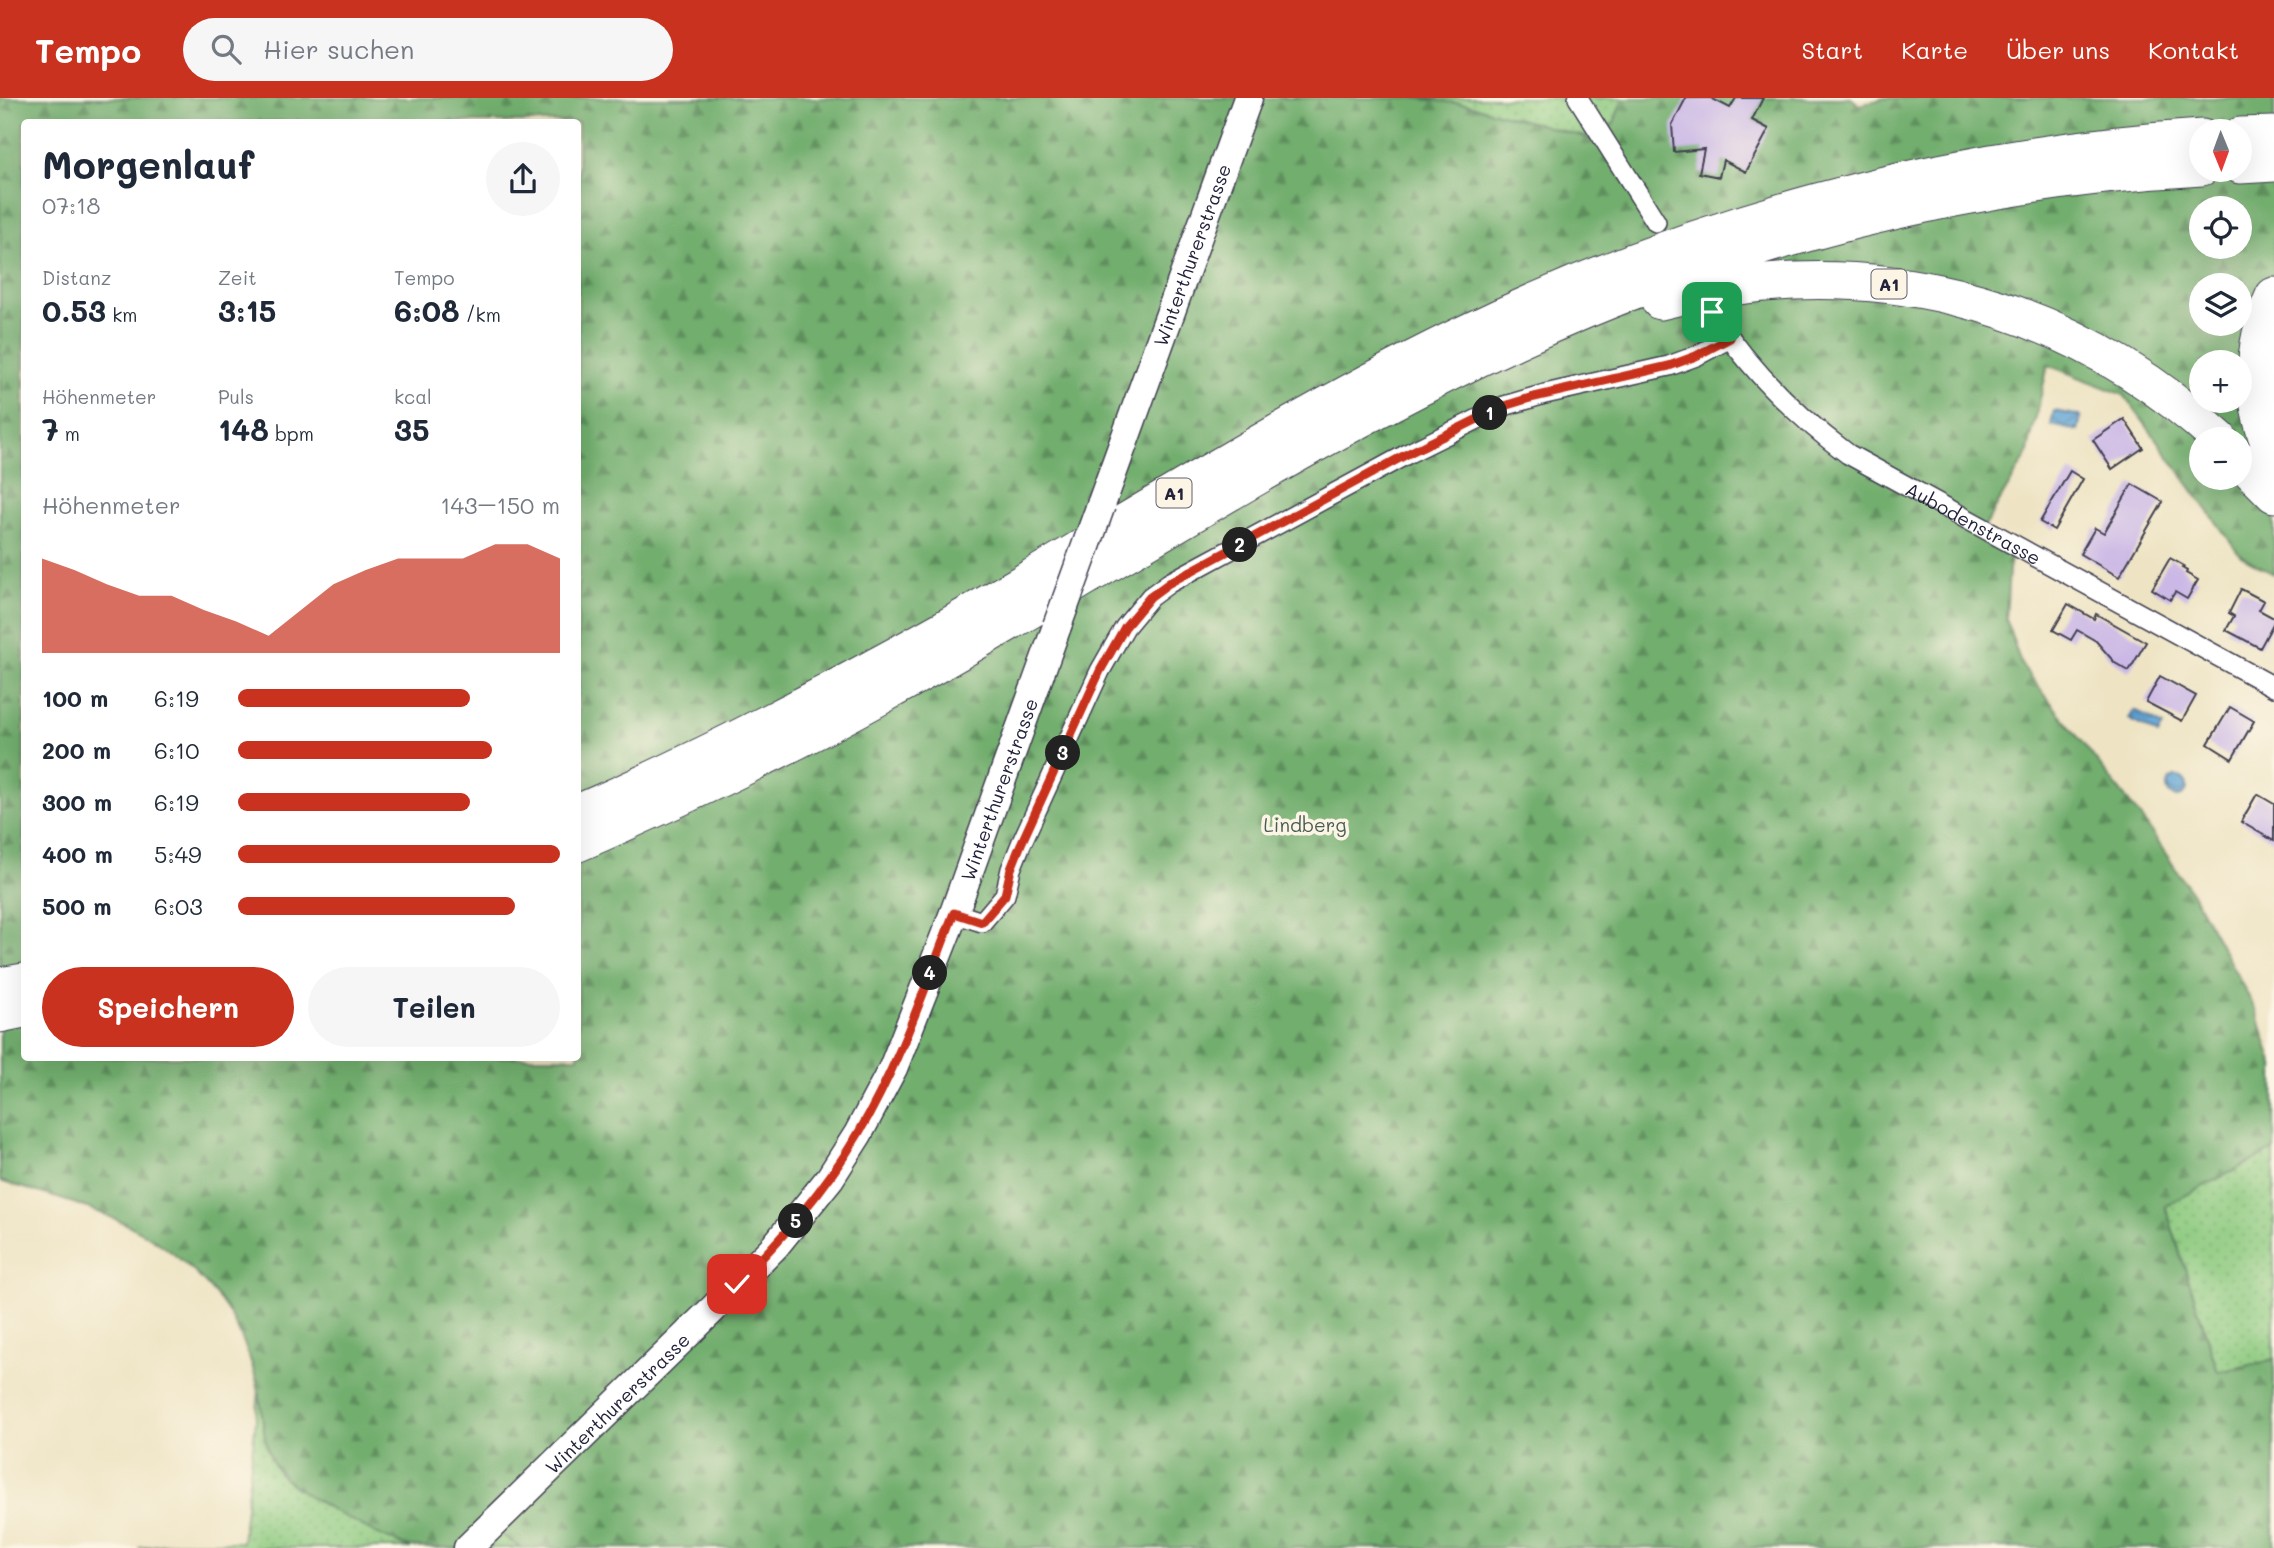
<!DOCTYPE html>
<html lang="de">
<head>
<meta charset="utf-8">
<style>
  body { margin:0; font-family:Mali,sans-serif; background:#f6f6f7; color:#1f2937; height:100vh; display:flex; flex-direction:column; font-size:26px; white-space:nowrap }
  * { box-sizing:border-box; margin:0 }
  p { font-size:23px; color:#747a83 }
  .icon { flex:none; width:38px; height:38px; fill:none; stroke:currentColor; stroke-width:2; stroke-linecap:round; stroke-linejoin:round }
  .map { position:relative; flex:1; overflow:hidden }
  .side { position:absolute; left:21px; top:21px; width:560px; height:942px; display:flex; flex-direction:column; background:#fff; border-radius:7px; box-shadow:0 7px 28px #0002 }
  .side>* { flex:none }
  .needle { width:46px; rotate:179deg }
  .tools { position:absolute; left:2189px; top:21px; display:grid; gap:14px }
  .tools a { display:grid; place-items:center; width:63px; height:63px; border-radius:50%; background:#fff; box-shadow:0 7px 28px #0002; font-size:35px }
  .pin { position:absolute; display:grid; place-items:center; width:60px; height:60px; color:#fff; margin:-30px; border-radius:14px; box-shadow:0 4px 10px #0006 }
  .km { position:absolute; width:35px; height:35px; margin:-18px; border-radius:50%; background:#222; color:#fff; font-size:19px; line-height:35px; text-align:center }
  .round { display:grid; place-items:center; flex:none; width:74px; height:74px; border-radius:37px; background:#f6f6f7 }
  .head { display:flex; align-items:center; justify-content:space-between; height:119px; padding:0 21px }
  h1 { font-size:38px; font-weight:700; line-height:52px }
  .stats { display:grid; grid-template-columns:repeat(3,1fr); gap:10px; height:119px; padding:7px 21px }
  .stats div { display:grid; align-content:center }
  .stats b { font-size:30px; font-weight:700 }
  .stats small { font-size:19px; font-weight:400 }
  .stats p { font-size:19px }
  .chart { height:196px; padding:14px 21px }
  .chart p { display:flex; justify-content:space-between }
  .chart svg { width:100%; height:126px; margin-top:7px; fill:#c8321e; opacity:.7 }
  .button { display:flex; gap:14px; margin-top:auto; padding:14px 21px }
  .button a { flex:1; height:80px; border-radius:42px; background:#c8321e; color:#fff; font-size:28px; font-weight:700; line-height:80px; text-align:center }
  .button a+a { background:#f6f6f7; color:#1f2937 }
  ul { padding:0 21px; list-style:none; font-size:23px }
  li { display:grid; grid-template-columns:112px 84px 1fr; align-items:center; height:52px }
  li i { height:18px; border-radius:9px; background:#c8321e }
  header { display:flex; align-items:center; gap:42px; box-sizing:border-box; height:98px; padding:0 35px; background:#c8321e; color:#fff }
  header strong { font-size:33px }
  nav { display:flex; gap:38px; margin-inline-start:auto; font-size:24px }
  .search { width:490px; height:63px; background:#f6f6f7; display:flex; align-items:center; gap:18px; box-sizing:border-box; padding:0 24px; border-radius:38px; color:#747a83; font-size:26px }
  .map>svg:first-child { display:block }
  .grass { fill:url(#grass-dots); stroke:#58765e; stroke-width:2 }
  .forest { fill:url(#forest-firs); stroke:#4a6854; stroke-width:2; fill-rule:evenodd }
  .water { fill:url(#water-waves); stroke:#406388; stroke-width:2 }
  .building { fill:#cbb8e6 }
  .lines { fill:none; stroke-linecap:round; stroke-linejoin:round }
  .minor-casing { stroke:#413f50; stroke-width:22 }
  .secondary-casing { stroke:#413f50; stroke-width:31 }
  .motorway-casing { stroke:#413f50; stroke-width:39 }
  .minor { stroke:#fff; stroke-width:19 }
  .secondary { stroke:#fff; stroke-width:28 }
  .motorway { stroke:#fff; stroke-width:37 }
  .secondary-bridge-casing { stroke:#413f50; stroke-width:31; stroke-linecap:butt }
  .secondary-bridge { stroke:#fff; stroke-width:28 }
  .route-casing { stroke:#fff; stroke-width:14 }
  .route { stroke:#c8321e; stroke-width:9 }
  .labels { text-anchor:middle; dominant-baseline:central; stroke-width:7; stroke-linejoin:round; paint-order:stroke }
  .shield { fill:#fcf5e5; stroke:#63616e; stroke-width:2 }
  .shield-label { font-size:18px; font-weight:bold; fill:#22223b }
  .street-label { font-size:19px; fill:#22223b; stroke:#fcf5e5 }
  .park-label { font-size:19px; fill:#475d53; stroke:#fcf5e5 }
</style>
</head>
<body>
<header>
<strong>Tempo</strong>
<div class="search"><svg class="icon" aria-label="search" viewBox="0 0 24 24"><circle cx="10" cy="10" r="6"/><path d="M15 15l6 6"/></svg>Hier suchen</div>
<nav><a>Start</a><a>Karte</a><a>Über uns</a><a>Kontakt</a></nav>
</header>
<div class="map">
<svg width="2274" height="1450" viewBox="0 0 2274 1450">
  <defs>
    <pattern id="grass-dots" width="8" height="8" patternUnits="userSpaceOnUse" patternTransform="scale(1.75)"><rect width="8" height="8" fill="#8dca80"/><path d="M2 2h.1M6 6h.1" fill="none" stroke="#79ad70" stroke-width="1.8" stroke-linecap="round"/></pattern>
    <pattern id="forest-firs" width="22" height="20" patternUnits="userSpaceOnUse" patternTransform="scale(1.75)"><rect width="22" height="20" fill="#72ae6e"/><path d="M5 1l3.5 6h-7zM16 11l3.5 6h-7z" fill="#5d8d5c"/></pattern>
    <pattern id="water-waves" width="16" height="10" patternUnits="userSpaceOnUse" patternTransform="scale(1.75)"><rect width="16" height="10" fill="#5fa4d4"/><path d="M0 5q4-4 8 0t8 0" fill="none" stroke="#4e85ad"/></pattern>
  </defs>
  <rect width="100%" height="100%" fill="#fcf5e5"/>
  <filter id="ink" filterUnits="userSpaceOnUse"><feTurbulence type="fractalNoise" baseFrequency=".0143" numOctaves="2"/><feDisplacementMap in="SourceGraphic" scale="14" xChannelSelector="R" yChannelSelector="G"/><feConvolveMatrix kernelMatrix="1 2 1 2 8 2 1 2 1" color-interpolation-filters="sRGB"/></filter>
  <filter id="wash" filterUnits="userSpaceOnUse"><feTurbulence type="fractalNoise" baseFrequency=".00686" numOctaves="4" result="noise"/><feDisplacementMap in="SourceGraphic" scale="28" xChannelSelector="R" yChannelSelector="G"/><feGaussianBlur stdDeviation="1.57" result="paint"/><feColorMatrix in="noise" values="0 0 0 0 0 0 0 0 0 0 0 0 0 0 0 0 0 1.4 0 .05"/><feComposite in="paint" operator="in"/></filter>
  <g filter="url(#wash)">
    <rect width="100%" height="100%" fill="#eee4c4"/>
    <!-- grass -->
    <path class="grass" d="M1413 0H1623L1614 25 1592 41 1465 6Z
      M2274 1052V1262L2218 1274 2165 1107Z
      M259 1293 268 1352 280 1376 302 1393 357 1424 411 1450H138L179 1444H242Z
      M490 1428 521 1450H468Z"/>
    <!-- forest -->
    <path class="forest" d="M0 0H1413L1465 6 1592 41 1614 25 1623 0H1851L1860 7 1885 0H2274V476L2241 458 2124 297 2048 267 2027 357 1983 431 2014 448 2009 471 2006 521 2021 566 2148 729 2193 797 2256 912 2274 968V1052L2165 1108 2218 1274 2274 1262V1450H521L490 1429 468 1450C452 1450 424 1450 409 1449 384 1441 296 1395 280 1376 276 1370 270 1359 268 1352 262 1334 263 1313 259 1294 253 1264 239 1227 220 1202 157 1124 91 1110 0 1083ZM24 24H578V959H24ZM2202 33H2240V72H2202ZM2202 110H2240V149H2202ZM2202 187H2240V226H2202ZM2202 264H2240V303H2202ZM2202 341H2240V380H2202Z"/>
    <!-- water -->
    <path class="water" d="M2054 313 2081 318 2078 333 2051 327Z
      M2134 612 2163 628 2158 637 2129 621Z
      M2167 689a10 10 0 1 1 20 0a10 10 0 1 1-20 0Z"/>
    <g id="blocks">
      <!-- building -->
      <path class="building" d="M1686 0H1711L1730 10 1736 0H1763L1752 22 1769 31 1746 74 1723 62 1719 79 1699 75 1704 51 1674 54 1672 27Z
        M2124 321 2143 350 2112 371 2093 342Z
        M2070 373 2083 381 2054 432 2040 424Z
        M2132 386 2163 404 2119 479 2080 456 2095 430 2104 435Z
        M2170 460 2184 468 2182 470 2187 473 2186 475 2198 482 2187 501 2175 494 2170 502 2152 491Z
        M2241 491 2264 503 2259 512 2274 520V524L2260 550 2226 532 2234 518 2229 515Z
        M2068 506 2094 521 2096 516 2146 544 2129 573 2115 565 2096 543 2077 532 2071 542 2053 532Z
        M2160 578 2196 598 2182 623 2146 604Z
        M2230 609 2254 623 2232 661 2208 646Z
        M2257 696 2274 706V743L2241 724Z"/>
    </g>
  </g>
  <g filter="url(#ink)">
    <use href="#blocks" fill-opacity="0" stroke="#413f50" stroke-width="2"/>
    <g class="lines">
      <defs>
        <g id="minor">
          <path d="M1578 0 1656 124"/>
          <path id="s1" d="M1712 214C1748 270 1794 316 1848 356L2274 589"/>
          <path d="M954 815 982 824 1005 797 1011 771 1021 746 1100 573 1125 529 1150 499 1169 485 1409 355 1504 308 1545 296 1669 268 1696 258 1730 240"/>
        </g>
        <g id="secondary">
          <path id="s2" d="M1101 407 1248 0"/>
          <path id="s3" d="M468 1450 714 1210 775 1148 830 1080 858 1036 893 970 954 815 1057 528"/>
        </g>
        <path id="motorway" d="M2240 38 2274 37
          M2240 67 2274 65
          M2274 198C2250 250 2251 305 2274 357
          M1660 203C1864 151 2064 199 2219 341
          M2240 362 2274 396
          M578 715C703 661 825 598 944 531 1115 433 1280 326 1456 240 1689 127 1942 56 2202 40
          M578 745C681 700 783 652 882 597 1096 478 1299 342 1521 240 1734 142 1967 82 2202 69
          M0 888 24 884
          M0 916 24 911"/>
      </defs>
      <!-- minor casing -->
      <use href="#minor" class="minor-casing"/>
      <!-- secondary casing -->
      <use href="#secondary" class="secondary-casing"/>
      <!-- motorway casing -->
      <use href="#motorway" class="motorway-casing"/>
      <!-- minor -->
      <use href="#minor" class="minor"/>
      <!-- secondary -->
      <use href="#secondary" class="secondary"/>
      <!-- motorway -->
      <use href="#motorway" class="motorway"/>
      <defs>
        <path id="secondary-bridge" d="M1057 528 1101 407"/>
      </defs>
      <!-- secondary-bridge casing -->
      <use href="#secondary-bridge" class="secondary-bridge-casing"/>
      <!-- secondary-bridge -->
      <use href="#secondary-bridge" class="secondary-bridge"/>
    </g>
  </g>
  <g class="lines" filter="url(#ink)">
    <defs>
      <path id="route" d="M737 1186C782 1140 825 1092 858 1036 899 967 925 889 954 815L982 824 1005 797 1011 771 1021 746 1100 573 1125 529 1150 499 1169 485 1409 355 1504 308 1530 300 1669 268 1696 258 1730 240 1712 214"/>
    </defs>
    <!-- route casing -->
    <use href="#route" class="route-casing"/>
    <!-- route -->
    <use href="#route" class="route"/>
  </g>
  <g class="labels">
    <!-- shield labels -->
    <g class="shield">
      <rect x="1871.5" y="171.5" width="35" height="29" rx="5"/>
      <rect x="1156.5" y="380.5" width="35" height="29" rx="5"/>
    </g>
    <g class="shield-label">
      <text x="1889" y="186">A1</text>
      <text x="1174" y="395">A1</text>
    </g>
    <!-- street labels -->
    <g class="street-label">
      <text stroke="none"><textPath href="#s2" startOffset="266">Winterthurerstrasse</textPath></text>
      <text stroke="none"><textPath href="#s1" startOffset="341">Aubodenstrasse</textPath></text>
      <text stroke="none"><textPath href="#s3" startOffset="943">Winterthurerstrasse</textPath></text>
      <text stroke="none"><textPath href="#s3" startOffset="208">Winterthurerstrasse</textPath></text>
    </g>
    <!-- park labels -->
    <g class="park-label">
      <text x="1305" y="726">Lindberg</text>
    </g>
  </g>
</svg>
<div class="tools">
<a><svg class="needle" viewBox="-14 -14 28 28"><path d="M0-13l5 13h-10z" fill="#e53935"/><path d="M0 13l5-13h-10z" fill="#747a83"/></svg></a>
<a><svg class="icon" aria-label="locate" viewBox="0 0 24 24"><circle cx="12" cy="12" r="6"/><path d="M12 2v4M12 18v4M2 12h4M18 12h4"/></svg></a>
<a><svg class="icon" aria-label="layers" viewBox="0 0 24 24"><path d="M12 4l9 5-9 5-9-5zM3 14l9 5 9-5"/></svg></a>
<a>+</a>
<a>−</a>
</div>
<div class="pin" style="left:1712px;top:214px;background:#1e9e55"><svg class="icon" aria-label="arrive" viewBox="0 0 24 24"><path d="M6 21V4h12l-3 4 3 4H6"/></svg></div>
<div class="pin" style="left:737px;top:1186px;background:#d93025"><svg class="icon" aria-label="check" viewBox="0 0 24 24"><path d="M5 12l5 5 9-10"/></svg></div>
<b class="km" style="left:1490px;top:315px">1</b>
<b class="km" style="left:1240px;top:447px">2</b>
<b class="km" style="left:1063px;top:655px">3</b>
<b class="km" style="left:930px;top:875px">4</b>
<b class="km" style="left:796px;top:1123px">5</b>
<section class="side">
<div class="head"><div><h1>Morgenlauf</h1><p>07:18</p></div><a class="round"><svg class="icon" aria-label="share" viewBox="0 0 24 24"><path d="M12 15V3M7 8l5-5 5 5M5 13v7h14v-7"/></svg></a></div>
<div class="stats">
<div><p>Distanz</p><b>0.53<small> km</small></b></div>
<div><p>Zeit</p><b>3:15</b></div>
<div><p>Tempo</p><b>6:08<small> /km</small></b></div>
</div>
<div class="stats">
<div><p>Höhenmeter</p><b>7<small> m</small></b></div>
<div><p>Puls</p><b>148<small> bpm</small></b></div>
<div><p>kcal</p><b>35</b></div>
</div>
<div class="chart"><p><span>Höhenmeter</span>143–150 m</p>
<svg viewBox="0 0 160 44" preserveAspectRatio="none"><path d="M0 44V11L10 15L20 20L30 24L40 24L50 29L60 33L70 38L80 29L90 20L100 15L110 11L120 11L130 11L140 6L150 6L160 11V44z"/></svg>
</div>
<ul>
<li><b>100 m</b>6:19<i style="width:72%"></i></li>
<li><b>200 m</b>6:10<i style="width:79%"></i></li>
<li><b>300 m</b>6:19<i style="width:72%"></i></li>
<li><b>400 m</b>5:49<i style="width:100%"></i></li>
<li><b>500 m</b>6:03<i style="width:86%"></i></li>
</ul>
<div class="button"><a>Speichern</a><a>Teilen</a></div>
</section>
</div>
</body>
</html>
